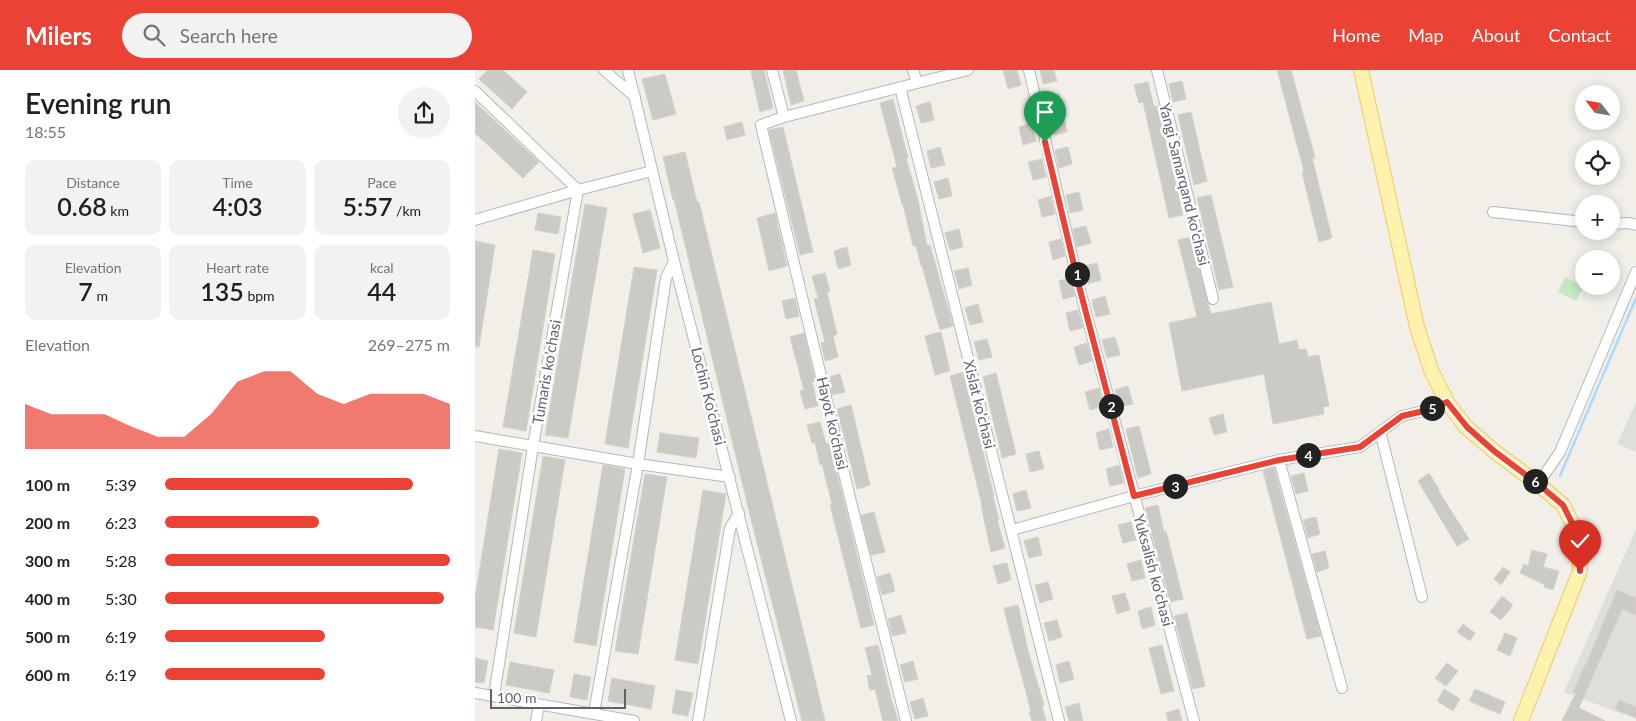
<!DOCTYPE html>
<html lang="en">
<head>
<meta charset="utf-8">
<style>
  body { margin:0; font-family:Lato,sans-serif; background:#f2f2f2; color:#202124; height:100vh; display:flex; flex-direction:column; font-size:19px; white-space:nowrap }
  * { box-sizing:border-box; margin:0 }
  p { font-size:16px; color:#757577 }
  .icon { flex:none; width:28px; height:28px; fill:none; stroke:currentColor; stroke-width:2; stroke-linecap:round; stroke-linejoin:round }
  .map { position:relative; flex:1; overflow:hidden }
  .drawer { display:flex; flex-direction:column; background:#fff; width:475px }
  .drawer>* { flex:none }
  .needle { width:32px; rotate:301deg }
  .fabs { position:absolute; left:1100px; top:15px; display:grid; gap:10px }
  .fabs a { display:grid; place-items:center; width:45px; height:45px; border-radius:50%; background:#fff; box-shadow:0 2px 12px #0003; font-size:25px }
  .scale { position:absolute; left:15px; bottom:12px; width:136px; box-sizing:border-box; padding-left:5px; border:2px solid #5f6368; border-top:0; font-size:14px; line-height:18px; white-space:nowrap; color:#5f6368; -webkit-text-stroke:4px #fff; paint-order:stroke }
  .pin { position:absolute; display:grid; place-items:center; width:42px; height:42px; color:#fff; margin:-51px -21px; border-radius:50% 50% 50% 0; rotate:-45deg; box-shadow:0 0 5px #0007 }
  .pin .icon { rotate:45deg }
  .km { position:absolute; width:25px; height:25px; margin:-12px; border-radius:50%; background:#222; color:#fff; font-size:14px; line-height:25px; text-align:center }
  .round { display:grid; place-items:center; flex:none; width:52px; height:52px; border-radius:26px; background:#f2f2f2 }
  .summary { display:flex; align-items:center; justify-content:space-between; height:85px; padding:0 25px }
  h1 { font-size:28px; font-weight:600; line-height:38px }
  .stats { display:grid; grid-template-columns:repeat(3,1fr); gap:8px; height:85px; padding:5px 25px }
  .stats div { display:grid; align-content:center; border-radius:10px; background:#f2f2f2; text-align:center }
  .stats b { font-size:25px; font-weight:600 }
  .stats small { font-size:14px; font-weight:400 }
  .stats p { font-size:14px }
  .chart { height:140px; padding:10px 25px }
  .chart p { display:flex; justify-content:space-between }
  .chart svg { width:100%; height:90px; margin-top:5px; fill:#ea4335; opacity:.7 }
  ul { padding:0 25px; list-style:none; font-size:16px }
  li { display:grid; grid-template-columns:80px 60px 1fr; align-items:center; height:38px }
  li i { height:12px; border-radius:6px; background:#ea4335 }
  header { display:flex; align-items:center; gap:30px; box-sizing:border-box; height:70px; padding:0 25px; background:#ea4335; color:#fff }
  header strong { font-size:24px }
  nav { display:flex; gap:28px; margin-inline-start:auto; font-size:18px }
  .search { width:350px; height:45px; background:#f2f2f2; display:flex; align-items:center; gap:12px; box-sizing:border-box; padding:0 18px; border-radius:28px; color:#757577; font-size:19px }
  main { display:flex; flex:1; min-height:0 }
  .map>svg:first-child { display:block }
  .industrial { fill:#e0deda }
  .green { fill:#c5e8c5 }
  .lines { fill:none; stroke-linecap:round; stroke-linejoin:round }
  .stream { stroke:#aadaff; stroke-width:2.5 }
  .building { fill:#cccac5; stroke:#d6d1c6 }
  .minor-casing { stroke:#b5b8bc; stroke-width:12 }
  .major-casing { stroke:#f2c960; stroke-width:16 }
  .minor { stroke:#fff; stroke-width:10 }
  .major { stroke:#fff2af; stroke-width:14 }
  .route-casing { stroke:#fff; stroke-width:10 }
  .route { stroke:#ea4335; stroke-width:6 }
  .labels { text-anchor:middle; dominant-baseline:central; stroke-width:5; stroke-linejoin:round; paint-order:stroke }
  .street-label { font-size:15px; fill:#5f6368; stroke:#fff }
</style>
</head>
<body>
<header>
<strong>Milers</strong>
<div class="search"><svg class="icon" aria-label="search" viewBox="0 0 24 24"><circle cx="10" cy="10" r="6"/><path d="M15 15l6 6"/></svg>Search here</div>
<nav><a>Home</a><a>Map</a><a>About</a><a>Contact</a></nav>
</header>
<main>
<section class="drawer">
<div class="summary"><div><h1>Evening run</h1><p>18:55</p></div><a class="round"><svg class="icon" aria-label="share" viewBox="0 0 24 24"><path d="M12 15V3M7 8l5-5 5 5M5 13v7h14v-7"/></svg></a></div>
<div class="stats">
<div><p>Distance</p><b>0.68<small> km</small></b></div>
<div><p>Time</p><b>4:03</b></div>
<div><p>Pace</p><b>5:57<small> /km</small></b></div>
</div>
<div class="stats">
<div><p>Elevation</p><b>7<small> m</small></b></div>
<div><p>Heart rate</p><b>135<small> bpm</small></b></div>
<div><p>kcal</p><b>44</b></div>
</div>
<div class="chart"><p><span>Elevation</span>269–275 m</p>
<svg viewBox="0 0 160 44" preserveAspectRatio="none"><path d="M0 44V22L10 27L20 27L30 27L40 33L50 38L60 38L70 27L80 11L90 6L100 6L110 17L120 22L130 17L140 17L150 17L160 22V44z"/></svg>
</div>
<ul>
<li><b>100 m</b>5:39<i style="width:87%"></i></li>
<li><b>200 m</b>6:23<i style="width:54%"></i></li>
<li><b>300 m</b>5:28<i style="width:100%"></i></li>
<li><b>400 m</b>5:30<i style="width:98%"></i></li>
<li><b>500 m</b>6:19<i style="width:56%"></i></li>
<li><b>600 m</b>6:19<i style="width:56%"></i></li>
</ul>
</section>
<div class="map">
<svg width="1161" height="651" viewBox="0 0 1161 651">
  <rect width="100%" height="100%" fill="#f1efe8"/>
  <!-- industrial -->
  <path class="industrial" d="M1161 332V382L1142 374Z
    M1161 459V649L1089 622Z"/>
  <!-- green -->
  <path class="green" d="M1090 207 1109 217 1101 231 1083 222Z"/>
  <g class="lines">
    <!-- stream -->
    <path class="stream" d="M1085 406 1161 228"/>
  </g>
  <!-- building -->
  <path class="building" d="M13 0H28L52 22 37 39 4 9Z
    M280 0H289L298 38 285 42 276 1Z
    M308 0H321L329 31 316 35Z
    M528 0H542L546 15 533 19Z
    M565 0H579L582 11 568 14Z
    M802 0H816L840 88H837L857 168 844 172 827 102 829 101Z
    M190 4 201 44 178 50 167 9Z
    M707 11 711 29 698 32 694 14Z
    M673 12 679 37 683 36 708 145 694 148 668 32 664 33 659 15Z
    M584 24 592 62 579 65 570 28Z
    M418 29 433 88H431L443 130 452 176 455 175 478 256 465 260 447 196H446L441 176H438L428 134H427L417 98 422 97 405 33Z
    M0 32 64 92 48 108 0 63Z
    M455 32 459 50 446 53 441 36Z
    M716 42 732 111 719 115 703 45Z
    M267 52 270 65 252 70 249 57Z
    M557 53 561 71 548 75 544 57Z
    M308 57 338 182 325 185 294 60Z
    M465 77 470 95 456 98 452 81Z
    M593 77 597 94 584 98 580 80Z
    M210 82 222 132H224L350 651H327L275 445 199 129 198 130 188 87Z
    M567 89 571 107 558 110 553 92Z
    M473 108 477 126 464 129 459 112Z
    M604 122 608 140 595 143 591 125Z
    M736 125 758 217 744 220 722 128Z
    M576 126 580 144 567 147 563 130Z
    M110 134 132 138 93 368 70 365Z
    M175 140 185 178 168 183 158 144Z
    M63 143 86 147 83 164 60 160Z
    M300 143 312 196 294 201 282 148Z
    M611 156 616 173 602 177 598 159Z
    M484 159 488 177 475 180 470 163Z
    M716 167 736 244 796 232 804 274 822 270 824 280 831 279 833 287 844 285 854 336 848 337 849 344 798 354 789 304 707 321 694 253 722 247 703 170Z
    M586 169 590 186 578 190 574 172Z
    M0 171 20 175 4 277 0 276Z
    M372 177 376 195 363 199 359 181Z
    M58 180 80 184 51 361 28 357Z
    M622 193 626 210 613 214 609 196Z
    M159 197 182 200 153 378 130 374Z
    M493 198 497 215 484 219 479 201Z
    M350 203 355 221 352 222 362 264 358 266 363 287 350 291 346 273 350 272 339 229 343 228 337 206Z
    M595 208 600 226 588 229 584 211Z
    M630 226 635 244 621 247 617 230Z
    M320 228 324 246 311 249 307 231Z
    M503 234 508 252 495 255 490 238Z
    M603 240 608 258 595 261 591 243Z
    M466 262 475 301 460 305 450 266Z
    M329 263 340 311 337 312 343 336 330 339 325 321 329 320 315 267Z
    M640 267 645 285 632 288 627 270Z
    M512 269 517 287 504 290 499 272Z
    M612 273 617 291 604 295 599 277Z
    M488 302 519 426H518L524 450H522L530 478 516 482 506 435H507L475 306Z
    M521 303 541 384 527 388 508 307Z
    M365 304 370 322 357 325 353 307Z
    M653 316 658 334 645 337 640 320Z
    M624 318 628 336 615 340 610 322Z
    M376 335 395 415 382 419 362 339Z
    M748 344 752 362 739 365 734 348Z
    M345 352 351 374 354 373 362 403 399 555 386 558 355 435 357 434 347 394 345 395 340 372 337 373 332 355Z
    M664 356 676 404 663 408 651 359Z
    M634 359 638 377 625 380 621 363Z
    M185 363 224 368 221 388 182 382Z
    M24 379 47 383 18 560 0 557V528Z
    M564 381 569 399 555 402 551 384Z
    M68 386 90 390 61 567 39 563Z
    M128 395 150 399 121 576 99 572Z
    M644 395 649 413 635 416 631 399Z
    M799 398 846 566 832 569 788 401Z
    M829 403 833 421 821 424 816 406Z
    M954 403 964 419 963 420 994 469 982 476 943 411Z
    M170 404 192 407 163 584 140 581Z
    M228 420 251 424 223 594 200 590Z
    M551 420 556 438 542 441 538 424Z
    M683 435 689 462 691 461 708 529 695 532 670 438Z
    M399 442 410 482 396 485 386 445Z
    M841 447 845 464 833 468 828 450Z
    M656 452 661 470 648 473 643 455Z
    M563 467 567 485 554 488 549 471Z
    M1057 480 1072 484 1068 497 1084 501 1078 520 1069 517 1070 515 1045 503 1049 494 1053 496Z
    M850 481 854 498 842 502 837 484Z
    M666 490 670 508 657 511 652 494Z
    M532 493 536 510 523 514 518 496Z
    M1028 497 1035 502 1026 515 1019 509Z
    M415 503 420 521 407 525 402 507Z
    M573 512 578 529 565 533 560 515Z
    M1142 520 1161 528V545L1147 539 1104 638 1130 651H1087L1101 623 1098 622 1110 595H1111Z
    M650 523 655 540 642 544 637 526Z
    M1027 526 1038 535 1026 550 1015 542Z
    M543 535 553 581 569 635 567 636 571 651H557L554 642H556L550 618 534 560 529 538Z
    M676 537 680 555 667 559 663 541Z
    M712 543 730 616 718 619 699 546Z
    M426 545 431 563 417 566 413 549Z
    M582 550 587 567 574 571 569 553Z
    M988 554 1000 563 995 571 982 562Z
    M1030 563 1042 568 1035 586 1022 580Z
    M403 575 416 628 423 651H408L400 619 395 620 392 606 397 605 390 578Z
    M687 575 699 621 686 624 674 578Z
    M0 588 13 591 9 613 0 612Z
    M438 591 443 609 430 612 425 595Z
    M594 591 599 609 585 613 581 595Z
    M35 592 79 600 74 623 31 615Z
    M972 593 983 601 971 616 960 608Z
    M99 604 116 607 112 630 95 627Z
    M137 608 180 616 176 639 133 631Z
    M969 619 985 629 978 641 962 631Z
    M1000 619 1030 632 1025 644 994 631Z
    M201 620 218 623 213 646 197 643Z
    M448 628 453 646 440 649 435 632Z
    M1144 630 1161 637V648L1140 639Z
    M604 633 608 651H594L590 637Z
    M704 639 707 651H693L691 643Z"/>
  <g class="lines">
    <defs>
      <path id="minor" d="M129 0 160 27
        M153 0 199 191 316 651
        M297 0 309 47
        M438 0 442 13
        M554 0 604 216 719 651
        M682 0 738 229
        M425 17 584 651
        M0 21 103 120 58 376 19 626
        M1018 142 1109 152
        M0 150 103 120 177 101
        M1136 154 1154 153 1161 155
        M904 363 907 369 947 527
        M0 366 163 394 255 407
        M804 390 867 618
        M1063 414 1085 382 1161 202
        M537 460 659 426 804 390 885 377 927 346 953 340 972 332
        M0 623 159 651
        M119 643 163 394 191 208 199 191
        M61 651 64 635
        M223 651 255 458 264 443
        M431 651 376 432 286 55 309 47 493 0"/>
      <path id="major" d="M886 0 942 257 956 300 972 332 991 357 1019 381 1063 414 1088 435 1104 467 1105 501 1046 651"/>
    </defs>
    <!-- minor casing -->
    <use href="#minor" class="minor-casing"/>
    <!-- major casing -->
    <use href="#major" class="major-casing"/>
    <!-- minor -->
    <use href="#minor" class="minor"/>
    <!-- major -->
    <use href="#major" class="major"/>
  </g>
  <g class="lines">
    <defs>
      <path id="route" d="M570 72 604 216 659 426 804 390 885 377 927 346 953 340 972 332 992 357 1019 381 1063 414 1088 435 1104 467 1105 501"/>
    </defs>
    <!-- route casing -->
    <use href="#route" class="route-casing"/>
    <!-- route -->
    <use href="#route" class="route"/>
  </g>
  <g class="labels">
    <!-- street labels -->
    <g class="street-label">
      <text transform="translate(710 114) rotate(76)">Yangi Samarqand ko'chasi</text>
      <text transform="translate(71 302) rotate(-80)">Tumaris ko'chasi</text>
      <text transform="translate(234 326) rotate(76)">Lochin Ko'chasi</text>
      <text transform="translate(505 334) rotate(76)">Xislat ko'chasi</text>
      <text transform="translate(358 353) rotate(77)">Hayot ko'chasi</text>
      <text transform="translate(679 500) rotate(75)">Yuksalish ko'chasi</text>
    </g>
  </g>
</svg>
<div class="fabs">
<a><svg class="needle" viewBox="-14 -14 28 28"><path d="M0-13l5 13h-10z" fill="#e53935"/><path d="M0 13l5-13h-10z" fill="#757577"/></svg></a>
<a><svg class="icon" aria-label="locate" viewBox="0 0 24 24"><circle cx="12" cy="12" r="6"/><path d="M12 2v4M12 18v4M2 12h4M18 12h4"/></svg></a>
<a>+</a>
<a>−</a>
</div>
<div class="scale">100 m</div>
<div class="pin" style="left:570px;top:72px;background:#1e9e55"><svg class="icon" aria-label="arrive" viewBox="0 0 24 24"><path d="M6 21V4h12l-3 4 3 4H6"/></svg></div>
<div class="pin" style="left:1105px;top:501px;background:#d93025"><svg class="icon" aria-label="check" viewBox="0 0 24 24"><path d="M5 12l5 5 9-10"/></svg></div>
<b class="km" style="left:602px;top:204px">1</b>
<b class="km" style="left:636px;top:336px">2</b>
<b class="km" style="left:700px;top:416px">3</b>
<b class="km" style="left:833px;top:385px">4</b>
<b class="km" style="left:957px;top:338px">5</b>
<b class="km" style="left:1060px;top:411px">6</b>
</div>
</main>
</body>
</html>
